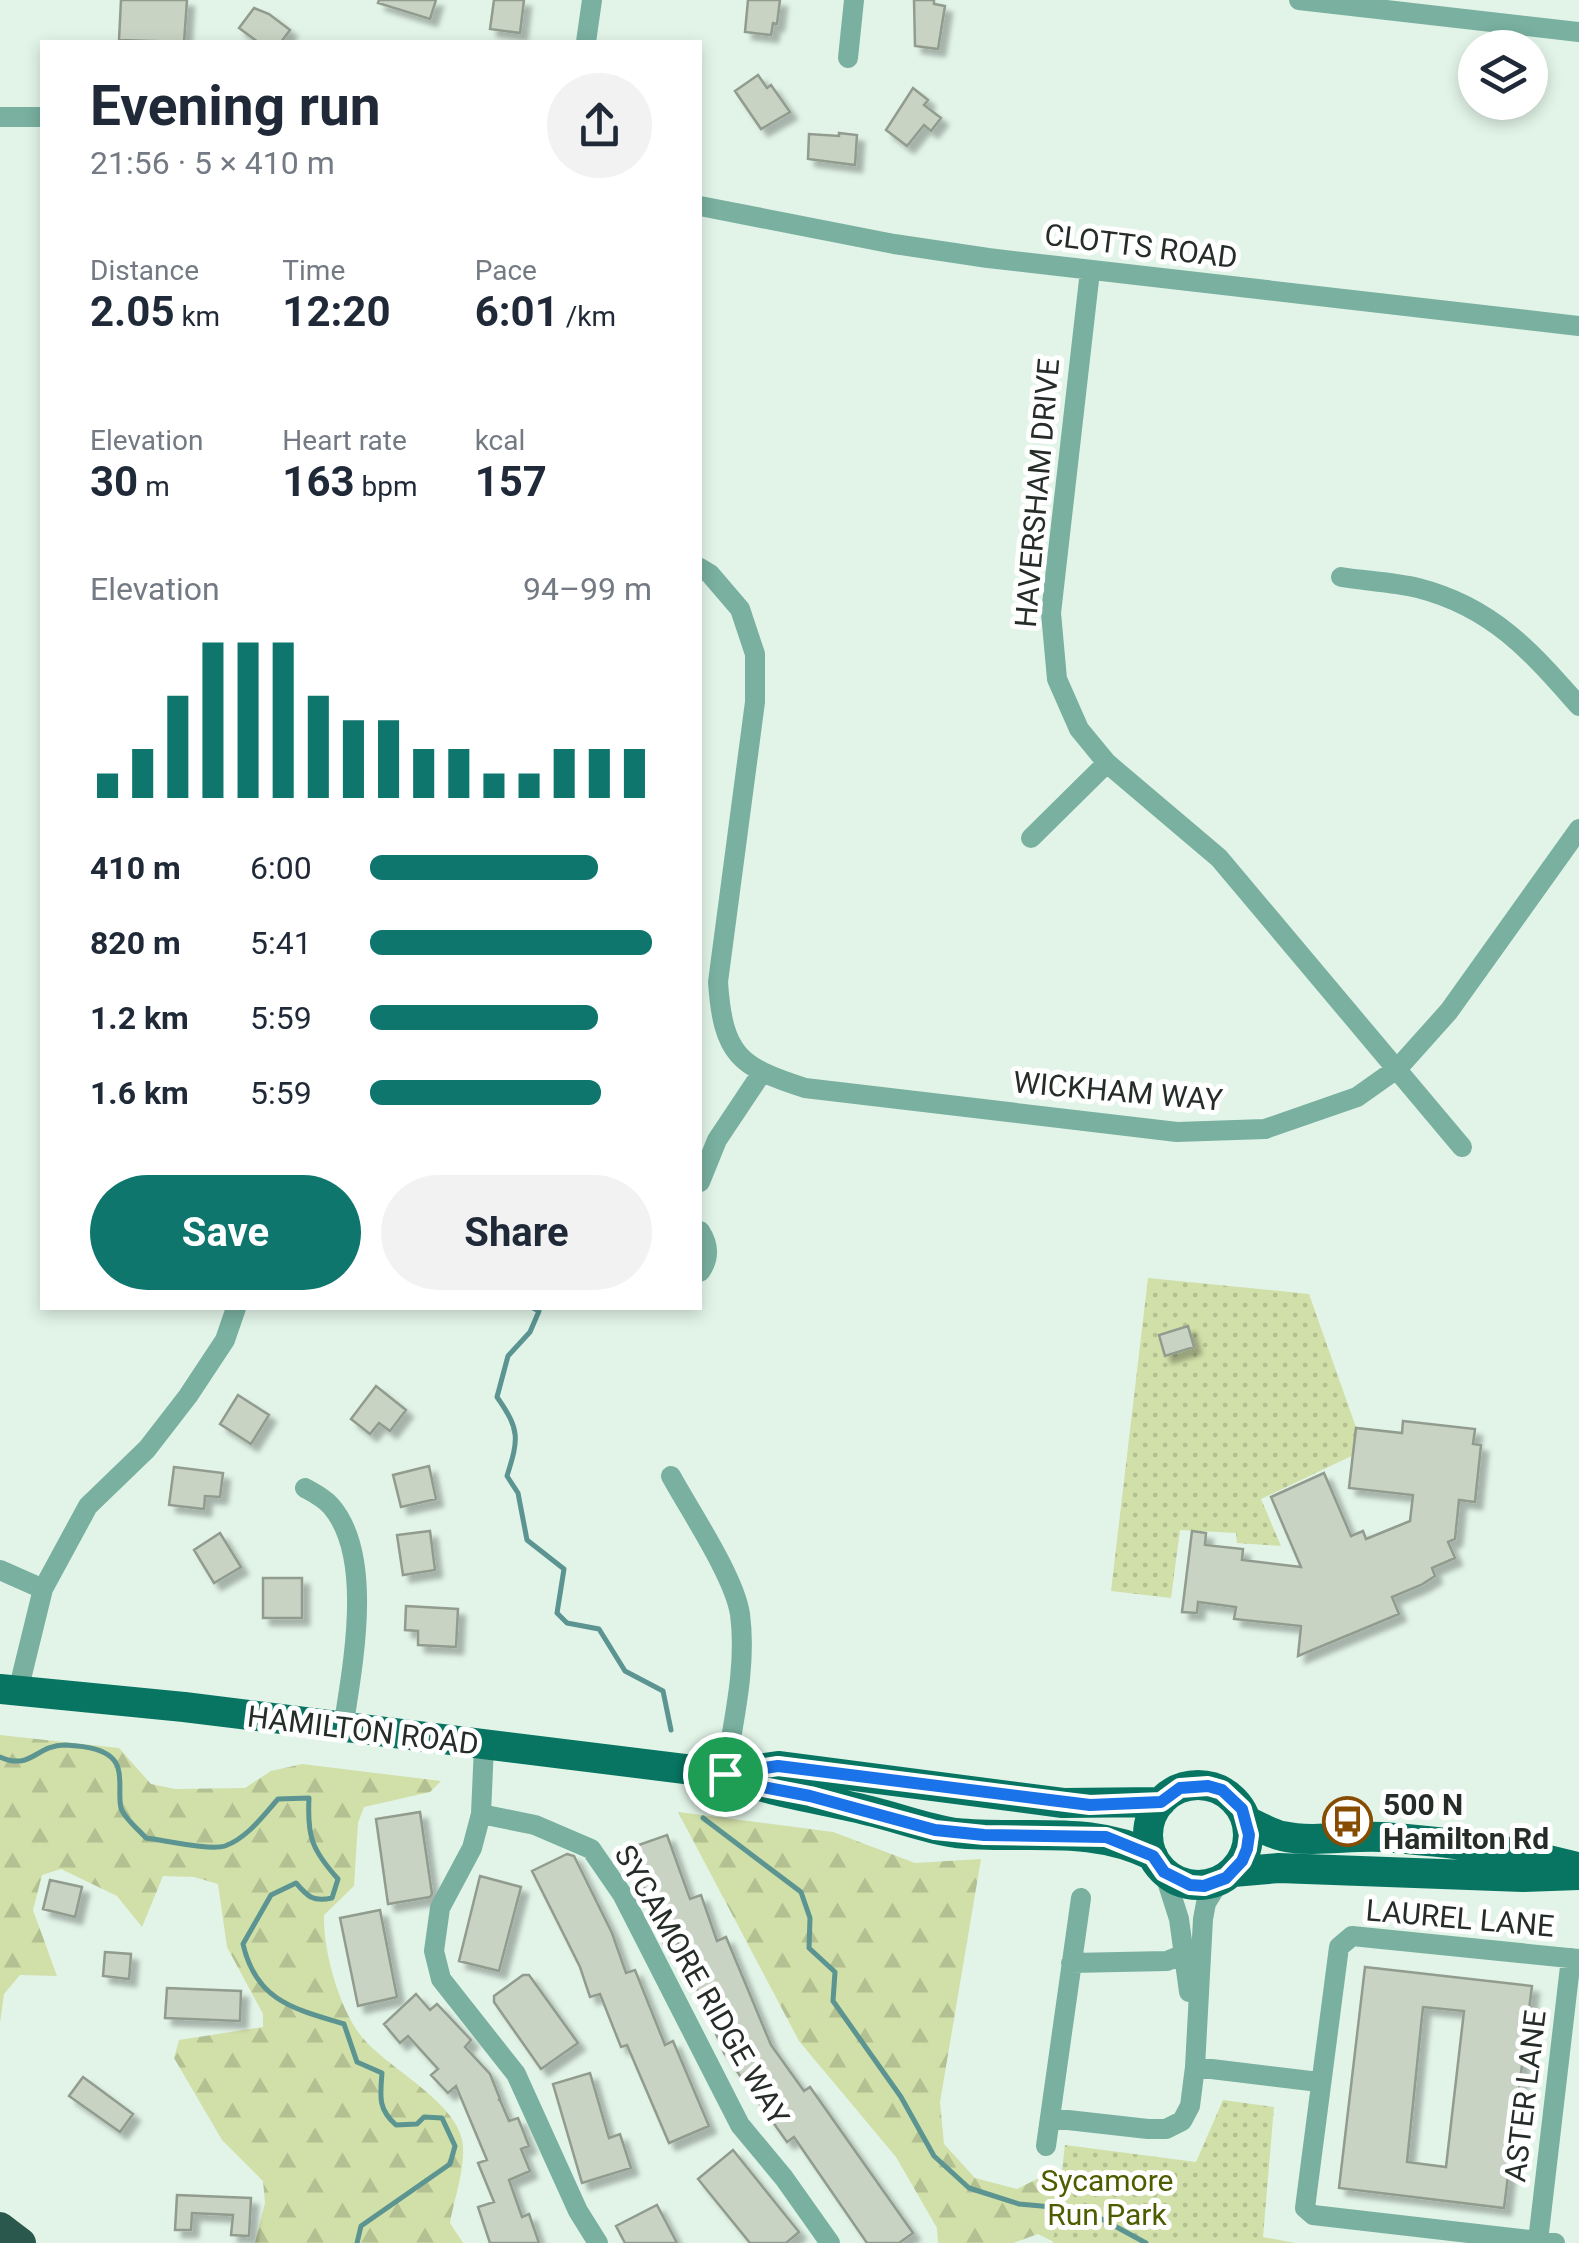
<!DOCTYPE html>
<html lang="en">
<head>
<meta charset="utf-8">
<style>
  body { margin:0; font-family:Roboto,sans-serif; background:#f2f2f3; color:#1f2937; height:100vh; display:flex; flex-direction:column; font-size:38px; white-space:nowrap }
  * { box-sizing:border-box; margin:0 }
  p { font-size:32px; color:#747a83 }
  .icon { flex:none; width:55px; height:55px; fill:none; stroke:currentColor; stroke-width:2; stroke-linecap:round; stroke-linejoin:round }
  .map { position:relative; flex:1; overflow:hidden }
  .panel { position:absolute; left:40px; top:40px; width:662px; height:1270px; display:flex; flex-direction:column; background:#fff; border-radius:0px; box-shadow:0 5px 15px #0003 }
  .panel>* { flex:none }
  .controls { position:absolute; left:1458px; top:30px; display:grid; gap:20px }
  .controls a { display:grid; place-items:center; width:90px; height:90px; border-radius:50%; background:#fff; box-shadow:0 5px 15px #0003; font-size:50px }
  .pin { position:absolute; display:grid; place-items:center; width:85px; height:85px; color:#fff; margin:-42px; border:5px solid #fff; border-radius:50%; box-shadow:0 2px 10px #0007 }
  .round { display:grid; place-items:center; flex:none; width:105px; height:105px; border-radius:52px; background:#f2f2f3 }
  .head { display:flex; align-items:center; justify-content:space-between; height:170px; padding:0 50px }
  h1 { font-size:55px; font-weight:700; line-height:75px }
  .metrics { display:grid; grid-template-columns:repeat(3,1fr); gap:15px; height:170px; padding:10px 50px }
  .metrics div { display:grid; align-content:center }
  .metrics b { font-size:42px; font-weight:700 }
  .metrics small { font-size:28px; font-weight:400 }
  .metrics p { font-size:28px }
  .chart { height:280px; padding:20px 50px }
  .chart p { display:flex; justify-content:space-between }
  .chart svg { width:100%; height:180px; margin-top:10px; stroke:#0f766e; stroke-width:6 }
  .cta { display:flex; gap:20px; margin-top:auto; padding:20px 50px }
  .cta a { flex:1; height:115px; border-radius:60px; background:#0f766e; color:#fff; font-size:40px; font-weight:700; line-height:115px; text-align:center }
  .cta a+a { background:#f2f2f3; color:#1f2937 }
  ul { padding:0 50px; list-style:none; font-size:32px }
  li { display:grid; grid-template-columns:160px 120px 1fr; align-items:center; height:75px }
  li i { height:25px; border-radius:12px; background:#0f766e }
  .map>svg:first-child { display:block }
  .forest { fill:url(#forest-firs) }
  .park { fill:url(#park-dots) }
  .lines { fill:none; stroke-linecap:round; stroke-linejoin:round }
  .stream { stroke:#5b9491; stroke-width:5 }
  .building { fill:#c8d3c4; stroke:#919c8e; stroke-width:2.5; fill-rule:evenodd; filter:url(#shadow) }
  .street { stroke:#79b0a0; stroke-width:20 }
  .primary { stroke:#077561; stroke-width:30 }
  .highway { stroke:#2a584c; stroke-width:30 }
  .route-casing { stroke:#fff; stroke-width:20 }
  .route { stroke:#1a73e8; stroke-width:12 }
  .labels { text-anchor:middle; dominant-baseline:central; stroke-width:10; stroke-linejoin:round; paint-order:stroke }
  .street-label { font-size:30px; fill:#262d28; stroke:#fff }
  .poi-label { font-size:30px; font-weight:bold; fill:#262d28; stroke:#fff; text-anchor:start }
  .park-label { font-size:30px; fill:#4f5d00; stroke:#fff }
</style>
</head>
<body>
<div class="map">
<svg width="1579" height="2243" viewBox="0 0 1579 2243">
  <defs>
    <pattern id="forest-firs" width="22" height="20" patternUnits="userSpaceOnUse" patternTransform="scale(2.5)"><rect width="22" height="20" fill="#d1dfa8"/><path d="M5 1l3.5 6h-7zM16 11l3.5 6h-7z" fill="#b3c091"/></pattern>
    <pattern id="park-dots" width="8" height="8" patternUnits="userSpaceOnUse" patternTransform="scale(2.5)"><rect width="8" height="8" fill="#d1dfa8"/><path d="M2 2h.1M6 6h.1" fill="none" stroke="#b3c091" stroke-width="1.8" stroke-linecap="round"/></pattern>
    <filter id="shadow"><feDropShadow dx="7" dy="7" stdDeviation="2.5" flood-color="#0004"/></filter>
  </defs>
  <rect width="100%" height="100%" fill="#e2f4e8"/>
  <!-- forest -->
  <path class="forest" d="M0 1735 119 1748 151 1784 175 1789 245 1788 271 1771 302 1764 441 1781 430 1792 364 1807 358 1823 354 1886 324 1915C323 1950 339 2009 362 2037 386 2067 454 2100 462 2140 467 2164 454 2199 450 2223L463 2243H255L265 2203 263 2181 222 2140 174 2058 179 2040 263 2027V2014L227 1947 218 1884 194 1877 163 1876 142 1927 117 1896 61 1869 42 1875 33 1910 57 1976 20 1975 4 1994 0 2023Z
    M678 1812 833 1832 915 1863 981 1859 940 2102 944 2144 975 2178 1017 2189 1053 2171 1155 2164 1056 2243 1038 2234 1013 2243H938L937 2228 896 2157 799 2041Z"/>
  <!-- park -->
  <path class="park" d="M1148 1278 1309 1294 1364 1450 1261 1499 1281 1546 1237 1543 1236 1533 1180 1530 1171 1598 1111 1591Z
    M1223 2100 1274 2107 1263 2237 1295 2243H1053L1065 2145 1196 2162Z"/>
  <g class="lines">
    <!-- stream -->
    <path class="stream" d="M533 1308 539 1311 530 1332 508 1356 497 1397C520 1430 519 1438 507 1476L518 1493 527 1540 564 1569 557 1613 567 1623 599 1629 625 1671 663 1691 671 1730
      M0 1757C32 1771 35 1745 65 1745 83 1746 112 1748 118 1768 122 1781 118 1795 121 1808 124 1818 138 1829 146 1838 164 1840 210 1851 225 1846 247 1838 263 1816 278 1799L309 1798C307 1837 312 1850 338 1879L332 1898C313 1902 308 1897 296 1883L271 1895 243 1944C256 2001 294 2009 344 2024L357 2062 382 2073C380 2097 378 2109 396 2125L417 2124 424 2117 442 2118 455 2146 450 2164 361 2226 357 2243
      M703 1818 801 1892 810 1918 809 1948 835 1972 833 2001 901 2097 934 2156 969 2188 1019 2204 1085 2210 1146 2243"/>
  </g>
  <!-- building -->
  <path class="building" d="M121 0H187L184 42 119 40Z
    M379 0H436L430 19 378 3Z
    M494 0H524L520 33 490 29Z
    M748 0H780L777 24 773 23 771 35 745 32Z
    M914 0H934V4L945 6 938 49 915 46Z
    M254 8 269 14 290 30 281 42H258L239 28Z
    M758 75 767 88 771 85 790 112 761 129 735 91Z
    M913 88 928 100 924 105 941 118 931 131 924 125 907 146 886 130Z
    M839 133 857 135 855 165 808 159 809 134 839 136Z
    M1188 1326 1194 1347 1165 1356 1159 1335Z
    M376 1386 406 1410 390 1431 379 1423 370 1434 351 1419Z
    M238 1395 269 1415 251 1444 220 1424Z
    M1403 1421 1475 1429 1473 1444 1481 1445 1475 1502 1459 1500 1455 1539 1448 1542 1455 1558 1432 1568 1435 1576 1421 1585 1392 1597 1399 1614 1298 1656 1301 1626 1234 1619 1236 1607 1198 1602 1197 1613 1182 1612 1192 1531 1206 1533 1205 1545 1243 1549 1242 1560 1301 1567 1271 1497 1324 1473 1351 1536 1363 1531 1366 1539 1410 1521 1413 1495 1349 1488 1356 1428 1402 1433Z
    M429 1466 436 1499 401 1507 393 1475Z
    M174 1467 223 1473 220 1497 205 1496 204 1509 169 1505Z
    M430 1531 435 1570 403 1575 397 1535Z
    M220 1533 241 1567 214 1583 194 1550Z
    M263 1578H302V1618H263Z
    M406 1606 458 1609 456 1647 418 1645V1631L405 1630Z
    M420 1812 432 1894 430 1897 388 1904 376 1819Z
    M667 1835 690 1899 701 1895 717 1941 726 1937 771 2045 804 2091 810 2087 913 2233 899 2243H867L794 2137 787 2142 724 2053 677 1941 664 1945 630 1848Z
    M567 1854 574 1856 612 1933 626 1973 635 1970 665 2045 673 2041 709 2126 669 2143 627 2045 621 2047 600 1994 590 1997 580 1967 532 1871Z
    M480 1876 521 1887 499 1971 459 1961Z
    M50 1880 82 1887 75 1917 43 1909Z
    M380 1910 397 1997 358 2006 340 1918Z
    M105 1952 131 1954 129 1979 103 1976Z
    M1365 1967 1532 1986 1504 2208 1339 2188ZM1423 2007 1464 2011 1446 2167 1407 2162Z
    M523 1975H529L578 2043 541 2069 494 2002V1996Z
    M167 1988 241 1991 240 2021 165 2018Z
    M416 1994 430 2010 437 2004 471 2040 465 2047 490 2074 500 2099 498 2100H500L509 2121 518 2118 529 2146 521 2149 530 2171 509 2180 522 2217 529 2214 539 2243H490L478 2207 494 2202 478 2163 487 2160 456 2086 448 2093 431 2075 438 2069 408 2036 400 2043 384 2024Z
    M590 2073 609 2138 620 2134 631 2168 582 2183 553 2084Z
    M83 2077 133 2114 120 2132 69 2096Z
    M733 2150 799 2232 786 2243H750L698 2179Z
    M177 2195 251 2198 249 2236 231 2235 233 2215 192 2213 191 2230H175Z
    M657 2205 677 2243H625L616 2226Z"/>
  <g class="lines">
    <!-- street -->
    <path class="street" d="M1299 0 1579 32
      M586 42 592 0
      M848 58 854 0
      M0 117H42
      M700 206 894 244 988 258 1579 326
      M1090 271 1051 613 1057 679 1079 729 1107 763 1219 858 1462 1147
      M700 568 710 574 740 609 755 654V702L718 982C723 1055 739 1067 805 1088L1177 1132 1265 1129 1357 1097 1398 1068 1449 1011 1579 829
      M1341 577C1366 581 1394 582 1418 588 1492 607 1531 651 1579 706
      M1031 838 1107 763
      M700 1182 717 1140 761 1074
      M700 1231C709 1245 710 1258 700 1272
      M671 1476C690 1511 734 1576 740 1614 747 1667 733 1722 725 1774
      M305 1488C314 1493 324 1498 331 1506 375 1557 352 1668 343 1729
      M0 1570 43 1589
      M18 1691 43 1589 88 1506 147 1449 188 1396 225 1340 236 1308
      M484 1746 481 1814 472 1848 440 1908 434 1951 441 1979 516 2074 578 2211 598 2243
      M481 1814 535 1825 591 1849 622 1894 740 2125 784 2178 830 2243
      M1164 1872 1179 1919 1189 1992
      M1071 1963 1167 1961 1184 1954
      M1195 2067 1319 2082
      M1050 2118 1148 2129H1166L1182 2121 1190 2106 1195 2067 1203 1919 1206 1903 1219 1882
      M1046 2146 1081 1898
      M1538 2241 1571 1958
      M1555 2243 1313 2215 1305 2208 1339 1947 1352 1936 1579 1959"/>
    <!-- primary -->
    <path class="primary" d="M0 1689 184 1707 725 1774C772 1794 825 1799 874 1812 902 1819 928 1829 956 1833 1024 1840 1090 1824 1153 1856
      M728 1774 778 1766 1063 1803 1161 1802
      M1148 1835a50 50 0 1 1 100 0a50 50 0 1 1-100 0Z
      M1247 1821C1258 1826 1270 1833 1282 1836 1314 1843 1350 1835 1382 1837 1447 1842 1510 1849 1573 1866
      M1233 1872 1279 1868 1523 1877 1579 1875"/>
    <!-- highway -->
    <path class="highway" d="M0 2227 21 2243"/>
  </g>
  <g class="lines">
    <defs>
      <path id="route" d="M778 1766 1090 1805 1161 1802 1180 1788 1208 1786 1222 1790 1242 1809 1249 1835 1247 1849 1242 1861 1226 1878 1204 1886 1190 1885 1164 1872 1153 1856 1106 1837 984 1835 935 1830 810 1796 758 1786 725 1774Z"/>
    </defs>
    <!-- route casing -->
    <use href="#route" class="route-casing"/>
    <!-- route -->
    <use href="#route" class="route"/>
  </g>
  <!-- icons -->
  <defs>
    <symbol id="bus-ring" viewBox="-11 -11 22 22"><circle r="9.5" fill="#fff" stroke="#864c01" stroke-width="1.5"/><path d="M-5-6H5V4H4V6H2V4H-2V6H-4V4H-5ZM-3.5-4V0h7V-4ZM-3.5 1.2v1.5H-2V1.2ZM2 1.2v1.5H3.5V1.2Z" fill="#864c01"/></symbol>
  </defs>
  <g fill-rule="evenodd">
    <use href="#bus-ring" x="1320" y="1794" width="55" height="55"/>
  </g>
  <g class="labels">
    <!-- street labels -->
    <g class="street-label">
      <text transform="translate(1141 246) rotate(7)">CLOTTS ROAD</text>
      <text transform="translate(1037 493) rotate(-85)">HAVERSHAM DRIVE</text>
      <text transform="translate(1118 1091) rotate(5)">WICKHAM WAY</text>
      <text transform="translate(363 1730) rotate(7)">HAMILTON ROAD</text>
      <text transform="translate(1460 1918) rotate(5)">LAUREL LANE</text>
      <text transform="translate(702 1985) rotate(60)">SYCAMORE RIDGE WAY</text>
      <text transform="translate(1525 2096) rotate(-83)">ASTER LANE</text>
    </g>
    <!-- poi labels -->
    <g class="poi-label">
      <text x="1383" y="1804">500 N<tspan x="1383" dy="34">Hamilton Rd</tspan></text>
    </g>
    <!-- park labels -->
    <g class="park-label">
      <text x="1107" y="2180">Sycamore<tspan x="1107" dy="34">Run Park</tspan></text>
    </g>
  </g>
</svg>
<div class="controls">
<a><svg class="icon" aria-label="layers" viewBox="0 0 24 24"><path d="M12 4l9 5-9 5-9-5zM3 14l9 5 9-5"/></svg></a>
</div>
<div class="pin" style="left:725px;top:1774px;background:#1e9e55"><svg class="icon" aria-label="arrive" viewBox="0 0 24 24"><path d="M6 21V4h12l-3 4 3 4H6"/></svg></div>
<section class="panel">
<div class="head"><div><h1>Evening run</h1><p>21:56 · 5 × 410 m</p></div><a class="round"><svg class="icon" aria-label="share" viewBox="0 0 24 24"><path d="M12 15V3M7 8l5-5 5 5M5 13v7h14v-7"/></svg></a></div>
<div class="metrics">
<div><p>Distance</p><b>2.05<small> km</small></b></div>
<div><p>Time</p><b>12:20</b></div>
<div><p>Pace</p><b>6:01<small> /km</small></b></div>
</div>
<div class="metrics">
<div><p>Elevation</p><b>30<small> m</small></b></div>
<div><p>Heart rate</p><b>163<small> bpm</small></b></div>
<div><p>kcal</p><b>157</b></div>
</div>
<div class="chart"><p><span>Elevation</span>94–99 m</p>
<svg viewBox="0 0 160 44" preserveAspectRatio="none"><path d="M5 44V38M15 44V32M25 44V19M35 44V6M45 44V6M55 44V6M65 44V19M75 44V25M85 44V25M95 44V32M105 44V32M115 44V38M125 44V38M135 44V32M145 44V32M155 44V32"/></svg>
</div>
<ul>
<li><b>410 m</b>6:00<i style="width:81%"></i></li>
<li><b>820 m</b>5:41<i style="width:100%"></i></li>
<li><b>1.2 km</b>5:59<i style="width:81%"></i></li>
<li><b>1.6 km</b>5:59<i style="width:82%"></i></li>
</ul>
<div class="cta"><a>Save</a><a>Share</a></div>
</section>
</div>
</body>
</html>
